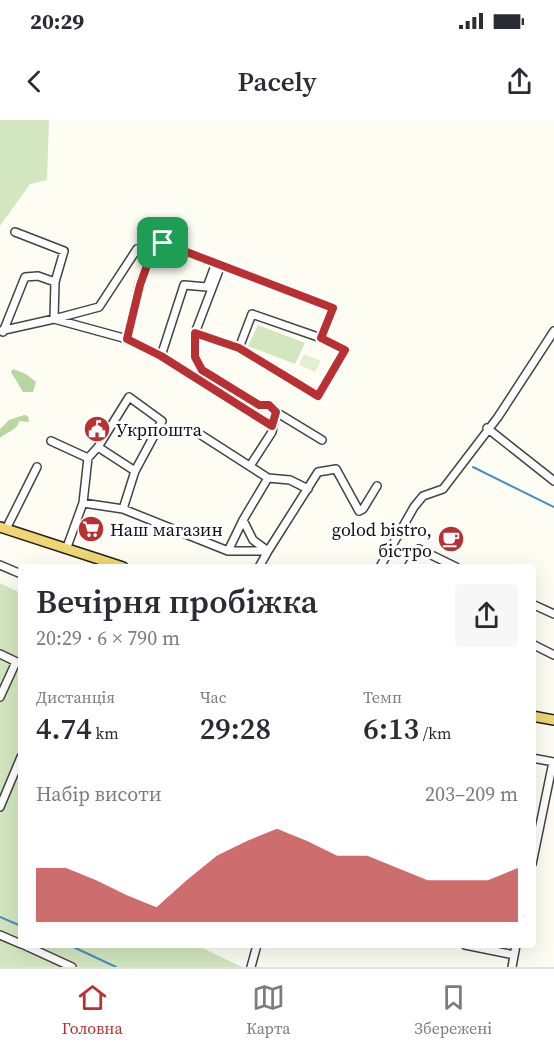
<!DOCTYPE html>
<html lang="uk">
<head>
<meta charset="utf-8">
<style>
  body { margin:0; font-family:"Source Serif 4",serif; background:#f7f7f7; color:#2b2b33; height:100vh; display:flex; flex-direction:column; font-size:22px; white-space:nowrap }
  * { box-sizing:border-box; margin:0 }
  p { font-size:20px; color:#7c7c81 }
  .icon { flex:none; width:33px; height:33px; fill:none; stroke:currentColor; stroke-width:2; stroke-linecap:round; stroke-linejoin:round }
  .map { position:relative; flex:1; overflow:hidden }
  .details { position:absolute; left:18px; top:444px; width:518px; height:384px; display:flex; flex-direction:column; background:#fff; border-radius:6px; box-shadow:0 6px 24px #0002 }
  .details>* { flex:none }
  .pin { position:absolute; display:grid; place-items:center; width:51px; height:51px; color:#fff; margin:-26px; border-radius:12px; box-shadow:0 3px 9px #0006 }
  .round { display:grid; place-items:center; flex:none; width:63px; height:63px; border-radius:6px; background:#f7f7f7 }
  .summary { display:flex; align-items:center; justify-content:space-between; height:102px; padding:0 18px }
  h1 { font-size:33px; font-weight:600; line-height:45px }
  .figures { display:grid; grid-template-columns:repeat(3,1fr); gap:9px; height:102px; padding:6px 18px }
  .figures div { display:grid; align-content:center }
  .figures b { font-size:30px; font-weight:600 }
  .figures small { font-size:16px; font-weight:400 }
  .figures p { font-size:16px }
  .chart { height:168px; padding:12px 18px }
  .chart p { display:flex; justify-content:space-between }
  .chart svg { width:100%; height:108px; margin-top:6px; fill:#b83031; opacity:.7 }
  .status { display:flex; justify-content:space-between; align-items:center; height:42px; padding:0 30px; background:#fff; direction:ltr }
  .status svg { height:16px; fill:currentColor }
  header { display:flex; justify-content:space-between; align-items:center; height:78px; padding:0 18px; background:#fff; font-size:27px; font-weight:600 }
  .tabs { display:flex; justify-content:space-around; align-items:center; height:84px; border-top:2px solid #e1e1e2; background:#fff; font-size:16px; color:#7c7c81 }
  .tabs a { display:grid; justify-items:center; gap:3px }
  .tabs .selected { color:#b83031 }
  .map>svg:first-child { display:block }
  .green { fill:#d2e7bf }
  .forest { fill:#b6d79f }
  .pitch { fill:#e3efd0 }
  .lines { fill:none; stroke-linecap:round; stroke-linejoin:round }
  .stream { stroke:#478ec5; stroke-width:2 }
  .minor-casing { stroke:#434343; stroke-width:10 }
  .major-casing { stroke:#212121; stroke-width:12 }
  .minor { stroke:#fff; stroke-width:7 }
  .major { stroke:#efd673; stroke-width:9 }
  .route-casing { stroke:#fff; stroke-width:12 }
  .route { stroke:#b83031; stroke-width:8 }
  .labels { text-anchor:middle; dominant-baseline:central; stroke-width:6; stroke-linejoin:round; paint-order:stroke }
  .poi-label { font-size:18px; fill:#101010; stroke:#fff; text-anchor:start }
</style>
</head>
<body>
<div class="status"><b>20:29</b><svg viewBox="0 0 49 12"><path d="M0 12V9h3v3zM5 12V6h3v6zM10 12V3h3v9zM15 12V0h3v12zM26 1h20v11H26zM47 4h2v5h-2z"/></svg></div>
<header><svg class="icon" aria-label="back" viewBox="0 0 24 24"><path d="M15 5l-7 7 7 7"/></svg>Pacely<svg class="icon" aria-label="share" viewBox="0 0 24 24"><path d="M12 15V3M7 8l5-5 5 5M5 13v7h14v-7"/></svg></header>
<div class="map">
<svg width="554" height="847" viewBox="0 0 554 847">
  <rect width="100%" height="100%" fill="#fefdf4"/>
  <!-- green -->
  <path class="green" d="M0 0H49L47 60 30 64 0 106Z
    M258 205 305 223 295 244 248 226Z
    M0 463 21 473V825H196L242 847H0Z"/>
  <!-- forest -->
  <path class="forest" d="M13 249 26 254 36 262 33 272H23L11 252Z
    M24 295 28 296 29 302 19 301C18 310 5 313 0 318V309L9 300Z"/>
  <!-- pitch -->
  <path class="pitch" d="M304 234 321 241 315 252 299 245Z"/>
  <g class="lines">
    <!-- stream -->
    <path class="stream" d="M473 347 554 387
      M0 797 21 806
      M69 825 116 847"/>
    <defs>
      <path id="minor" d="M216 143 333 188 321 218 252 194 239 228 195 213V237L202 250 259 285H269L276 292 272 312 250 346
        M55 162 54 199 99 187 137 129
        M0 211 54 199 127 219 161 236 272 306
        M3 212 25 157 38 156 55 162 64 131 15 112
        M195 213 221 145
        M127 219 139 165 154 126 163 123 216 143 207 167 184 165 161 236
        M239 228 318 276 345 230 321 218
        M129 277 162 301 135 351 98 327Z
        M276 292 322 320
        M487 308 554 361
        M198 313 268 358 243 400 253 420 268 431 259 447
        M51 321 88 338
        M268 358 290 360 308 369
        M83 383 88 338 98 327
        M123 389 228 431H268L318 352 336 349 359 391 363 389 377 366
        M6 409 37 347
        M67 427 83 383 123 389 135 351
        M228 431 243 400
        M0 445 21 454
        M380 447 414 387 423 376 443 369 498 297 554 211
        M408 447 419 429 456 447
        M532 484 554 494
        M532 524 554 535
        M0 534 21 544
        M0 577 16 542
        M532 638 554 642
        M0 687 21 637
        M532 744 553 642
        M0 815 21 824
        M24 825 72 847
        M465 825 514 835
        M251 847 257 825
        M512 847 516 825"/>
      <path id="major" d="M0 407 123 447
        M532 596 554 600"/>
    </defs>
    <!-- minor casing -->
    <use href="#minor" class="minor-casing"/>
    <!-- major casing -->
    <use href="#major" class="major-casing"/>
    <!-- minor -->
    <use href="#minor" class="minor"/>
    <!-- major -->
    <use href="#major" class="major"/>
  </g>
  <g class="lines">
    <defs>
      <path id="route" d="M163 123 333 188 321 218 345 230 318 276 239 228 195 213V237L202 250 259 285H269L276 292 272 306 161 236 127 219 140 165 154 126Z"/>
    </defs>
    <!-- route casing -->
    <use href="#route" class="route-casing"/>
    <!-- route -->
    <use href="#route" class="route"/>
  </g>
  <!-- icons -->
  <defs>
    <symbol id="civic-disc" viewBox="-11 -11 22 22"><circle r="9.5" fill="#b83031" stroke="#fff"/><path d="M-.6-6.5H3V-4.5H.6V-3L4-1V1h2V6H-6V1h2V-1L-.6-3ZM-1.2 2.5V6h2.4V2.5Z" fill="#fff"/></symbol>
    <symbol id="supermarket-disc" viewBox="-11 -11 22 22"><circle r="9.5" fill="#b83031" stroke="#fff"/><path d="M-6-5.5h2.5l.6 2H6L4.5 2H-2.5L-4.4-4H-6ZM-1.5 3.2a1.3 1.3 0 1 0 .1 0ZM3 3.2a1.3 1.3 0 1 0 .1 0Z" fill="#fff"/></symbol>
    <symbol id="cafe-disc" viewBox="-11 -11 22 22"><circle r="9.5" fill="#b83031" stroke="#fff"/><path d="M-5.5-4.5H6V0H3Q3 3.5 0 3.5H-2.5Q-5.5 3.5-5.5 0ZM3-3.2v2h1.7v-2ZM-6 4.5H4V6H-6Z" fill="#fff"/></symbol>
  </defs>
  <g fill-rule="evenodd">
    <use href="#civic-disc" x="82" y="294" width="30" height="30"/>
    <use href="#supermarket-disc" x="76" y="394" width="30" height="30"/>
    <use href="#cafe-disc" x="436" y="404" width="30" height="30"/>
  </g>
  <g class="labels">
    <!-- poi labels -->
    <g class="poi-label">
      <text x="116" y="309">Укрпошта</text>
      <text x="110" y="409">Наш магазин</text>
      <text x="432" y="409" text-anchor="end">golod bistro,<tspan x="432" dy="21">бістро</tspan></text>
    </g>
  </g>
</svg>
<div class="pin" style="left:163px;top:123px;background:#1e9e55"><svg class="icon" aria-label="arrive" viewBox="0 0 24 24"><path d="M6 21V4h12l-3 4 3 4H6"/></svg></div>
<section class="details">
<div class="summary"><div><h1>Вечірня пробіжка</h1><p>20:29 · 6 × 790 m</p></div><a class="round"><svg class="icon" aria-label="share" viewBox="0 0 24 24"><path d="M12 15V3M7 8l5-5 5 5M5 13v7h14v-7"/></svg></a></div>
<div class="figures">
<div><p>Дистанція</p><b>4.74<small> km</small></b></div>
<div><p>Час</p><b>29:28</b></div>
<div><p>Темп</p><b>6:13<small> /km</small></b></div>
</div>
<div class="chart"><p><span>Набір висоти</span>203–209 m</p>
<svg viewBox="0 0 160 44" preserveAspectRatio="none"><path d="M0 44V22L10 22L20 27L30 33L40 38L50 27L60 17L70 11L80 6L90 11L100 17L110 17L120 22L130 27L140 27L150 27L160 22V44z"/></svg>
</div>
</section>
</div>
<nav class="tabs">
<a class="selected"><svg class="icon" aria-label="home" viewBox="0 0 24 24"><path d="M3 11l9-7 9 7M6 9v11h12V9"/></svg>Головна</a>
<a><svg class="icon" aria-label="map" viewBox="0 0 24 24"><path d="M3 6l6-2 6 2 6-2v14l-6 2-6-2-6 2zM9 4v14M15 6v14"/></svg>Карта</a>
<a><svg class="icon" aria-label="saved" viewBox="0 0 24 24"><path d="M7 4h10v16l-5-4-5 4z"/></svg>Збережені</a>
</nav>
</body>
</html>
